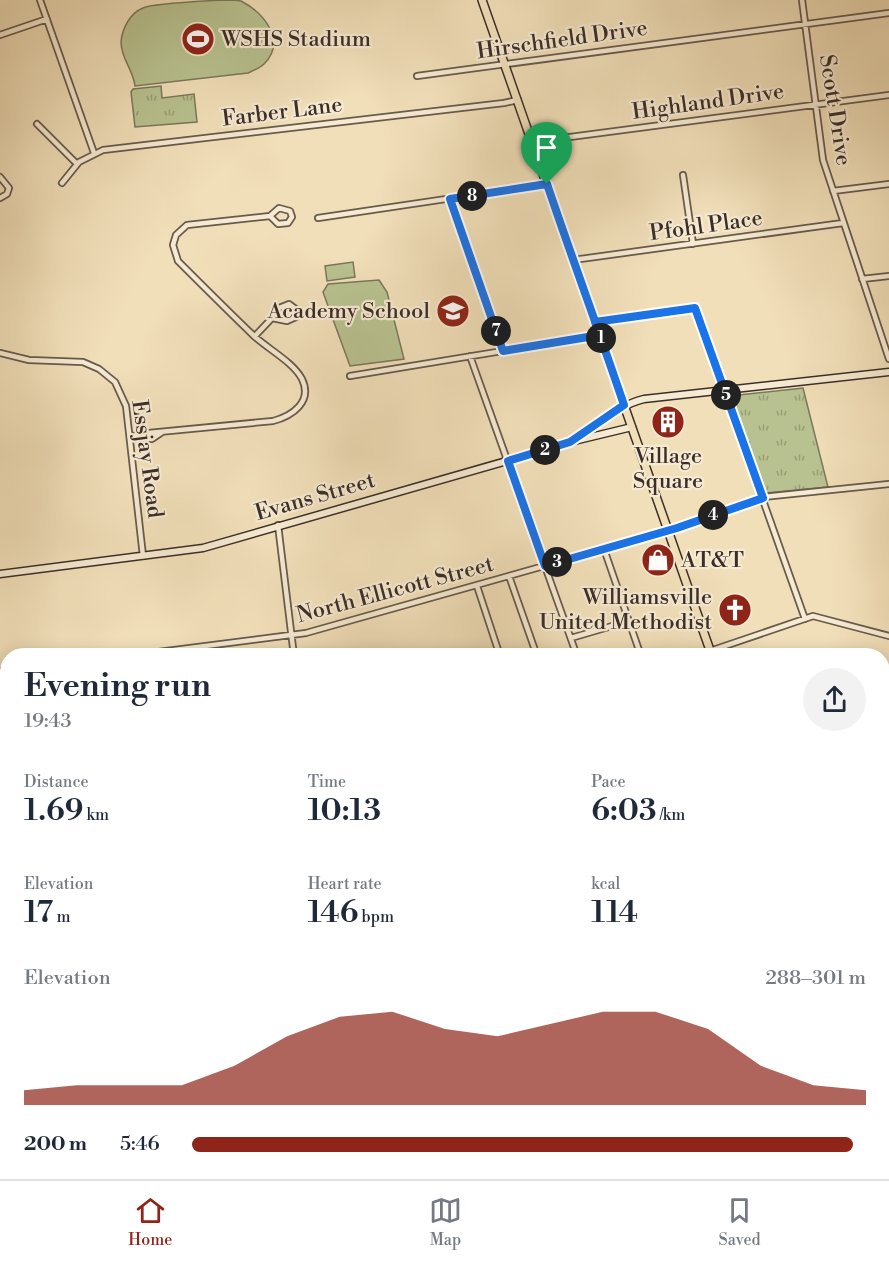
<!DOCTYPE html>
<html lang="en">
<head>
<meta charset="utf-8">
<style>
  body { margin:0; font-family:"Libre Bodoni",serif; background:#f2f2f3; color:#1f2937; height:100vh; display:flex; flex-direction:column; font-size:22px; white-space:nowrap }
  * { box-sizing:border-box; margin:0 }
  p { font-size:20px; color:#747a83 }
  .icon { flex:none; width:33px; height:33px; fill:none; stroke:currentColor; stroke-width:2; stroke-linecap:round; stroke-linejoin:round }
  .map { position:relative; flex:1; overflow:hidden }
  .panel { position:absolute; left:0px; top:648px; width:890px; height:531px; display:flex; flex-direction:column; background:#fff; border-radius:24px 24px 0 0; box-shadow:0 3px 15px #0003 }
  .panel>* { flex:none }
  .pin { position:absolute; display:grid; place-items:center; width:51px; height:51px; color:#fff; margin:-62px -26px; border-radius:50% 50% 50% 0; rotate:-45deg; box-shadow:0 0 6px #0007 }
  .pin .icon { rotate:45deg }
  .km { position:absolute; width:30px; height:30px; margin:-15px; border-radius:50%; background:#222; color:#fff; font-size:16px; line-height:30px; text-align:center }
  .round { display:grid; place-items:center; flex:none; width:63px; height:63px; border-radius:32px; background:#f2f2f3 }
  .head { display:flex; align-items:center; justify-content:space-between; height:102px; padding:0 24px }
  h1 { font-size:33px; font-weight:600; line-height:45px }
  .figures { display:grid; grid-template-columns:repeat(3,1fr); gap:9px; height:102px; padding:6px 24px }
  .figures div { display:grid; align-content:center }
  .figures b { font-size:30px; font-weight:600 }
  .figures small { font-size:16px; font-weight:400 }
  .figures p { font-size:16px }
  .chart { height:168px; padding:12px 24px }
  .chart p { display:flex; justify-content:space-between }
  .chart svg { width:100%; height:108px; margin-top:6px; fill:#8f2418; opacity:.7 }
  ul { padding:0 24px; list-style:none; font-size:20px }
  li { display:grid; grid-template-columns:96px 72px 1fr; align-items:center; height:45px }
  li i { height:15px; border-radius:8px; background:#8f2418 }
  .tabs { display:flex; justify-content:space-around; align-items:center; height:84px; border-top:2px solid #e0e1e3; background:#fff; font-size:16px; color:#747a83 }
  .tabs a { display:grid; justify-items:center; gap:3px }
  .tabs .selected { color:#8f2418 }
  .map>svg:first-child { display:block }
  .green { fill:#b8c290; stroke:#7a785c; stroke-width:1.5 }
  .park { fill:url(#park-tufts); stroke:#7a785c; stroke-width:1.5 }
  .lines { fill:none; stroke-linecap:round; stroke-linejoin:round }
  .street-casing { stroke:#685a4d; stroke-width:8 }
  .secondary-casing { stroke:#3b2e29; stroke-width:9 }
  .primary-casing { stroke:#3b2e29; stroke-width:10 }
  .street { stroke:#f6ead2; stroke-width:4.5 }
  .secondary { stroke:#f6ead2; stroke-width:6 }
  .primary { stroke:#f1dfb9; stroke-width:7 }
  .route-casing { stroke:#fff; stroke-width:12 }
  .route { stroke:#1a73e8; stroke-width:8 }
  .labels { text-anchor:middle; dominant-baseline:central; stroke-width:4.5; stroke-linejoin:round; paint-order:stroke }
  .poi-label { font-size:22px; fill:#3b2e29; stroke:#f6ead2; text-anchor:start }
  .street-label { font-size:22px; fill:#3b2e29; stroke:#f6ead2 }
</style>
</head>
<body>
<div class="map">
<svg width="889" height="1179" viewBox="0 0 889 1179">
  <defs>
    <pattern id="park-tufts" width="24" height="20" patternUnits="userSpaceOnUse" patternTransform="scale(1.5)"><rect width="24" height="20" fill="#b8c290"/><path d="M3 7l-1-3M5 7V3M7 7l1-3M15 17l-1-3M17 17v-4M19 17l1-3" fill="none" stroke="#979e76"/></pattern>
  </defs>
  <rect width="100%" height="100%" fill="#f1dfb9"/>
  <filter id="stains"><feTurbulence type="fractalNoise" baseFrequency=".00333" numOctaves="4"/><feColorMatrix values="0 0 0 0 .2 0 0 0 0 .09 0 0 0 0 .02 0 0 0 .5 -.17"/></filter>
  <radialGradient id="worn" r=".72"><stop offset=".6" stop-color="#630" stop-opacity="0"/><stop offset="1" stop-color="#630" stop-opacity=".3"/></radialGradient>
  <!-- green -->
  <path class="green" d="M223 0C228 0 236 0 241 1 264 13 287 41 264 64 260 68 252 71 248 73L135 86C133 69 121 59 121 42 122 29 130 13 143 8 154 3 207 1 223 0Z
    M353 262 355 277 327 281 325 266Z
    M379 280 387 292 404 359 350 366 323 292 328 284Z"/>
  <!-- park -->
  <path class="park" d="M161 86 162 98 194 94 197 122 135 127 131 92 133 89Z
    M803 388 828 487 766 493 730 396Z
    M882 762 889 765V842L882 840Z
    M7 1014 8 1172H223L229 1179H0V1015Z"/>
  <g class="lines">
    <defs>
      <path id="street" d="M40 0 94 153
        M802 0 823 160 889 359
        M0 35 47 19
        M417 76 889 13
        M37 124 77 164
        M532 142 889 95
        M683 175 693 244
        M0 177 9 188 7 194 0 198
        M62 183 79 162 103 150 504 103 518 100
        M833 191 889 184
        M450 199 503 351
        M279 208 290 211 292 217 288 223 278 224 270 216Z
        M318 218 547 184
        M573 260 843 223
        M862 279 889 276
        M595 322 695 308 805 619
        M255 336 272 318 287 321 296 317 297 310 289 304 279 308 272 318
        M0 353 29 360 83 362 99 369 115 382 126 406 143 556
        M470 356 577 656
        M350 376 600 335
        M130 438 138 434 273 421C292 416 313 402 302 379 293 362 268 349 254 336 228 311 203 286 178 261L173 245 176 235 187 225 270 216
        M130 438 152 439 161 433
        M278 525 294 656
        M604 549 641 656
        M509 576 537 656
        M477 586 500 656
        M571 638 629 621
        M710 651 813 616 889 636
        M127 656 306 633 654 535 763 497 889 484
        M623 656 640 651
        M0 671 8 670
        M0 747 8 746
        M0 824 8 823
        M0 905 8 904
        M744 1172 747 1179
        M829 1172 832 1179
        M594 1179 614 1172
        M780 1179 802 1172"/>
      <path id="secondary" d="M574 441 632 427
        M0 574 203 548 559 446C590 434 611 407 644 399L889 372
        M882 955 889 953"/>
      <path id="primary" d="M482 0 712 656
        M882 1134 889 1154"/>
    </defs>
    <!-- street casing -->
    <use href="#street" class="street-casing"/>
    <!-- secondary casing -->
    <use href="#secondary" class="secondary-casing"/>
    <!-- primary casing -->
    <use href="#primary" class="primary-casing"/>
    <!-- street -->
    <use href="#street" class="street"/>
    <!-- secondary -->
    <use href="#secondary" class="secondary"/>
    <!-- primary -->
    <use href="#primary" class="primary"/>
  </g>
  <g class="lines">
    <defs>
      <path id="route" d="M547 184C572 258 599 331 624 405L570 442 508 461 545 566 677 528 763 498 695 308 595 322 600 335 503 351 450 199 547 184"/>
    </defs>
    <!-- route casing -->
    <use href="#route" class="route-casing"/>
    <!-- route -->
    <use href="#route" class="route"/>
  </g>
  <!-- icons -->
  <defs>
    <symbol id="stadium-disc" viewBox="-11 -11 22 22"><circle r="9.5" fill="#8f2418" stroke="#f6ead2"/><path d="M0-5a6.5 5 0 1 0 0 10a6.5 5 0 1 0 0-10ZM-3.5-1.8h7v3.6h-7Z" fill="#fff"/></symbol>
    <symbol id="school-disc" viewBox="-11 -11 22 22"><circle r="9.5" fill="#8f2418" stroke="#f6ead2"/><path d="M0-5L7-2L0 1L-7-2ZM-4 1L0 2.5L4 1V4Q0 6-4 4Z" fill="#fff"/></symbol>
    <symbol id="building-disc" viewBox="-11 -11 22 22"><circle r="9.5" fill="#8f2418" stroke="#f6ead2"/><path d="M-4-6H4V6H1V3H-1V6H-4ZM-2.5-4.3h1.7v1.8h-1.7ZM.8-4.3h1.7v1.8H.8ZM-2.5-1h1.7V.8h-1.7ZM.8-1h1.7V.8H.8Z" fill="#fff"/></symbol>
    <symbol id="shop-disc" viewBox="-11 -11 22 22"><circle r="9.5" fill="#8f2418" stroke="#f6ead2"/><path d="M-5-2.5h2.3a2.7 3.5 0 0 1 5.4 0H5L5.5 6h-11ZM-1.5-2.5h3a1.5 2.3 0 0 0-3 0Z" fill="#fff"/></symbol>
    <symbol id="church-disc" viewBox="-11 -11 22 22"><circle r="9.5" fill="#8f2418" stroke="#f6ead2"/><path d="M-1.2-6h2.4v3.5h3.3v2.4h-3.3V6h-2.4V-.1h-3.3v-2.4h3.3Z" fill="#fff"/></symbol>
  </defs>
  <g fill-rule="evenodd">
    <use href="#stadium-disc" x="179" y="20" width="38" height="38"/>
    <use href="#school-disc" x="434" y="292" width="38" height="38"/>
    <use href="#building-disc" x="649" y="403" width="38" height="38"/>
    <use href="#shop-disc" x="639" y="541" width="38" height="38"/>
    <use href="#church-disc" x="716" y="591" width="38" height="38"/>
  </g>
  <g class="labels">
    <!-- poi labels -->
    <g class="poi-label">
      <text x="221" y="39">WSHS Stadium</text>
      <text x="430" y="311" text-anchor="end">Academy School</text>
      <text x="668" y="456" text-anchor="middle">Village<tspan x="668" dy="25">Square</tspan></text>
      <text x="681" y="560">AT&amp;T</text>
      <text x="712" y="597" text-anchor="end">Williamsville<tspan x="712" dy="25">United Methodist</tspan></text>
    </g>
    <!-- street labels -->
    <g class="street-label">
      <text transform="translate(562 40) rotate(-8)">Hirschfield Drive</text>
      <text transform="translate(708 102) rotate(-8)">Highland Drive</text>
      <text transform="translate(835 110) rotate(81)">Scott Drive</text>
      <text transform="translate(282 112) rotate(-7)">Farber Lane</text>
      <text transform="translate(706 226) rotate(-8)">Pfohl Place</text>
      <text transform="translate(147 459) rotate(82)">Essjay Road</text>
      <text transform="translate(315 497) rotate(-16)">Evans Street</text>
      <text transform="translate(395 590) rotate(-15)">North Ellicott Street</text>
    </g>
  </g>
  <rect width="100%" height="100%" filter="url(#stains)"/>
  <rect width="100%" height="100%" fill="url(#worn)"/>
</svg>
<div class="pin" style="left:547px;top:184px;background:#1e9e55"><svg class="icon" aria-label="arrive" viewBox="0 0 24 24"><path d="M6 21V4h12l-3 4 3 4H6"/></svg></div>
<b class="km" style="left:601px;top:338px">1</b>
<b class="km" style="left:545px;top:450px">2</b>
<b class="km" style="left:557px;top:562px">3</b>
<b class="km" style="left:713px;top:515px">4</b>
<b class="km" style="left:726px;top:395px">5</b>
<b class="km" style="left:496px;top:331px">7</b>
<b class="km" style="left:472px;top:196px">8</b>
<section class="panel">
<div class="head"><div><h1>Evening run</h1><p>19:43</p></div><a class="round"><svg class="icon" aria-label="share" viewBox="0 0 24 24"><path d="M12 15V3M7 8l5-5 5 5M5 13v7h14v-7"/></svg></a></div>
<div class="figures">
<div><p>Distance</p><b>1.69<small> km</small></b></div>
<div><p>Time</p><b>10:13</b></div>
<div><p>Pace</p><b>6:03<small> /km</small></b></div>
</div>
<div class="figures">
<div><p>Elevation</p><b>17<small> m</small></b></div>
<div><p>Heart rate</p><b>146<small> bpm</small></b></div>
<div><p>kcal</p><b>114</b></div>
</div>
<div class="chart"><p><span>Elevation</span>288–301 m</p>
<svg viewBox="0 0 160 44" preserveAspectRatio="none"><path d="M0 44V38L10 36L20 36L30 36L40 28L50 16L60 8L70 6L80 13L90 16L100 11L110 6L120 6L130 13L140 28L150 36L160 38V44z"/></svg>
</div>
<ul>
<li><b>200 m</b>5:46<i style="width:98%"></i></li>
</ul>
</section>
</div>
<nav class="tabs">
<a class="selected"><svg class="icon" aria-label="home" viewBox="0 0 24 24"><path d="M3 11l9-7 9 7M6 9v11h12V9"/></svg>Home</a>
<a><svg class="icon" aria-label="map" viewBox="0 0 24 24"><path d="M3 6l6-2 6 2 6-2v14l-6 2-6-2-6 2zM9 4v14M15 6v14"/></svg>Map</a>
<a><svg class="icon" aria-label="saved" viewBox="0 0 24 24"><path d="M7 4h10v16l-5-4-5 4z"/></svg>Saved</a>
</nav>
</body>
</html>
